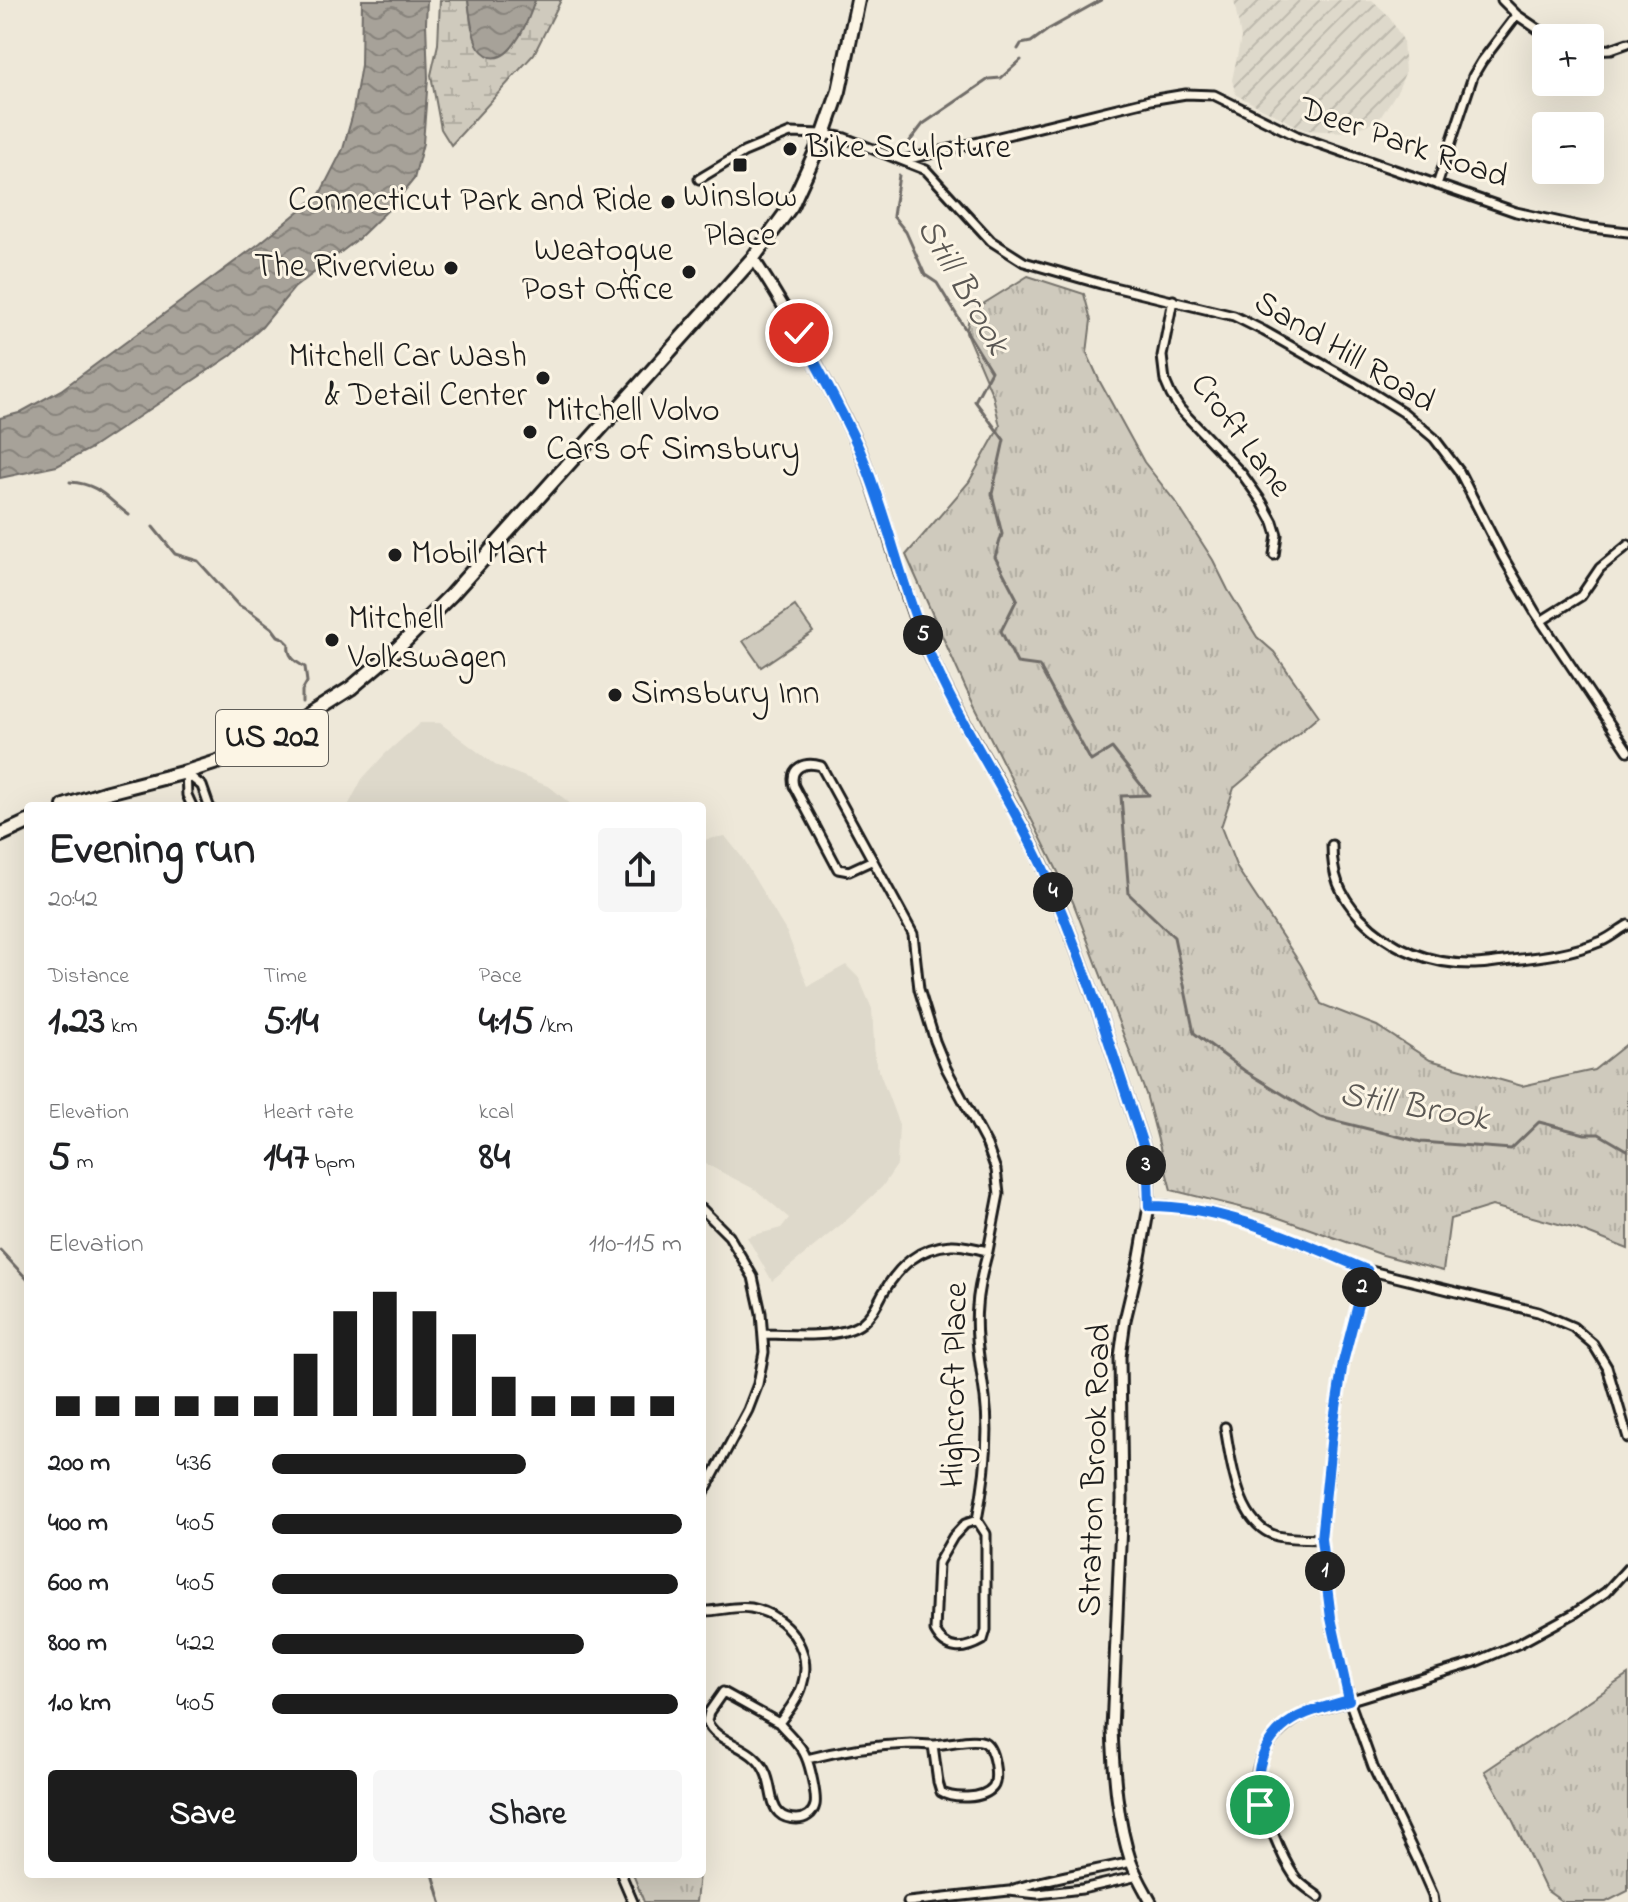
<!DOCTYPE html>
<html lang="en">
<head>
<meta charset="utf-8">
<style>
  body { margin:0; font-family:"Indie Flower",sans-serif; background:#f6f6f6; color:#202124; height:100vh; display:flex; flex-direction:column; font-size:30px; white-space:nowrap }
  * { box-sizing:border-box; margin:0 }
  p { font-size:26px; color:#757577 }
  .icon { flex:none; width:44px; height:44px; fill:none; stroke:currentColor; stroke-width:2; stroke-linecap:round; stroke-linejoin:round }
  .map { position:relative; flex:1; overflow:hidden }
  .side { position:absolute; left:24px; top:802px; width:682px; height:1076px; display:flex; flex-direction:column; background:#fff; border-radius:8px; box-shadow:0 8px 32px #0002 }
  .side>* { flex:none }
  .tools { position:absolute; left:1532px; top:24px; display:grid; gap:16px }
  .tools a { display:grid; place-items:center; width:72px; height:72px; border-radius:8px; background:#fff; box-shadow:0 8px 32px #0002; font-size:40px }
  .pin { position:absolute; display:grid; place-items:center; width:68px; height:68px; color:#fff; margin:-34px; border:4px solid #fff; border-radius:50%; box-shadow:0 2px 8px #0007 }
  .km { position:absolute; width:40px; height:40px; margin:-20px; border-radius:50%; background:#222; color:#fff; font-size:22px; line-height:40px; text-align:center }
  .round { display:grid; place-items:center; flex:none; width:84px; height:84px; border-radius:8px; background:#f6f6f6 }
  .overview { display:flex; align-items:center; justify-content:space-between; height:136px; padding:0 24px }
  h1 { font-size:44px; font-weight:800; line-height:60px }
  .metrics { display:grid; grid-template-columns:repeat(3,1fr); gap:12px; height:136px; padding:8px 24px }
  .metrics div { display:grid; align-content:center }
  .metrics b { font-size:40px; font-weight:800 }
  .metrics small { font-size:22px; font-weight:400 }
  .metrics p { font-size:22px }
  .chart { height:224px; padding:16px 24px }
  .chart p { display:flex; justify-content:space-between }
  .chart svg { width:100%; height:144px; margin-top:8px; stroke:#1c1c1c; stroke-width:6 }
  .primary-button { display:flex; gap:16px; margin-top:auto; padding:16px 24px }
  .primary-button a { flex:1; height:92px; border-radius:8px; background:#1c1c1c; color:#fff; font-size:32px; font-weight:800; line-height:92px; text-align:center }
  .primary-button a+a { background:#f6f6f6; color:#202124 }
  ul { padding:0 24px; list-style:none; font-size:26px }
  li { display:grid; grid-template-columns:128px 96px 1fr; align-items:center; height:60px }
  li i { height:20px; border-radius:10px; background:#1c1c1c }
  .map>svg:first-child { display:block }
  .built { fill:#ded9cb }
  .industrial { fill:url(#industrial-furrows) }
  .grass { fill:#cfcabd; stroke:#76736c; stroke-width:2 }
  .wetland { fill:url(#wetland-marsh); stroke:#76736c; stroke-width:2 }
  .park { fill:url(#park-tufts); stroke:#76736c; stroke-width:2 }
  .water { fill:url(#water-waves); stroke:#6f6c67; stroke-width:2 }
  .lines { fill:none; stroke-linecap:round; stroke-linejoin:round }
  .stream { stroke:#6f6c67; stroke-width:3 }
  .minor-casing { stroke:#1c1c1c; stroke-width:13 }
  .tertiary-casing { stroke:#1c1c1c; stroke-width:15 }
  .trunk-casing { stroke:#1c1c1c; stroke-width:18 }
  .minor { stroke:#fcf5e5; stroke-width:7 }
  .tertiary { stroke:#fcf5e5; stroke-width:9 }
  .trunk { stroke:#fcf5e5; stroke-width:12 }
  .route-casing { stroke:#fff; stroke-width:16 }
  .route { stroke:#1a73e8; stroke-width:10 }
  .poi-dot { fill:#1c1c1c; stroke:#fcf5e5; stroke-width:3 }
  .labels { text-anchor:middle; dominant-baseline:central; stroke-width:6; stroke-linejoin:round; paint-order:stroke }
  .shield { fill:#fcf5e5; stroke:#5f5d58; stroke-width:2 }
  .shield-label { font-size:32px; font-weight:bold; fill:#1c1c1c }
  .street-label { font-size:34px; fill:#1c1c1c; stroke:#fcf5e5 }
  .poi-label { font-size:34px; fill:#1c1c1c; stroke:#fcf5e5; text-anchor:start }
  .water-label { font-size:36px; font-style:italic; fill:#5b5854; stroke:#fcf5e5 }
</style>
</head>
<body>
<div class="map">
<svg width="1628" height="1902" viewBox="0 0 1628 1902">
  <defs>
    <pattern id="industrial-furrows" width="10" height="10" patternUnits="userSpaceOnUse" patternTransform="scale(2)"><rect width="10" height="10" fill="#ded9cb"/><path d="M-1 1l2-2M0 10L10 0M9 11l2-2" fill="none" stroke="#bebaae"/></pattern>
    <pattern id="wetland-marsh" width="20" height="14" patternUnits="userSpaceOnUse" patternTransform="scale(2)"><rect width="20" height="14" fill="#cfcabd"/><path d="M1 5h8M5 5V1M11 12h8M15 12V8" fill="none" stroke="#b1ada2"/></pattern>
    <pattern id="park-tufts" width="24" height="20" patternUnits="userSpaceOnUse" patternTransform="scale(2)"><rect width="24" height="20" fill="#cfcabd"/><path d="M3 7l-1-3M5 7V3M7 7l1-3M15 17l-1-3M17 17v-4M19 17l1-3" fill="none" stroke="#b1ada2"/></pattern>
    <pattern id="water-waves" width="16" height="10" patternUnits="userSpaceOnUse" patternTransform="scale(2)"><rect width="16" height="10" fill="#a7a299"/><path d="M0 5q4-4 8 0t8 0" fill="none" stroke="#87837c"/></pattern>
  </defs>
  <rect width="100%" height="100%" fill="#eee8d9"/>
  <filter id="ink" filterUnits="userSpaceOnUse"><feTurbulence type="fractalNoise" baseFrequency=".0125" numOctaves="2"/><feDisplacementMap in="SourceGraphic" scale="16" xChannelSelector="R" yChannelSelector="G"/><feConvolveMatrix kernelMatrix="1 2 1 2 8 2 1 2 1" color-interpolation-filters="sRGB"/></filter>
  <g filter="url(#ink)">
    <!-- built -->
    <path class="built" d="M420 723H440L495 765 550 787 573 806H348L362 779 385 754Z
      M725 836 741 856 787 933 808 986 846 965 859 978 872 1009 875 1060 899 1125 897 1165 882 1187 849 1218 772 1281 747 1237 781 1228 789 1218 756 1190 702 1162V842L708 839Z"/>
    <!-- industrial -->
    <path class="industrial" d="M1234 0H1372L1388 15 1403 40 1405 73 1398 90 1378 121 1346 132 1305 130 1236 95 1232 80 1241 38Z"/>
    <!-- grass -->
    <path class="grass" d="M795 606 813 632 761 667 743 641Z"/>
    <!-- wetland -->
    <path class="wetland" d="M440 0H468L472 28 520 35 535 0H561L534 54 451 145 441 129 431 75 438 44Z"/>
    <!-- park -->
    <path class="park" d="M1028 276 1084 294 1091 320 1087 353 1100 382 1144 462 1177 504 1213 560 1228 590 1257 637 1274 652 1319 716 1234 788 1221 827 1237 868 1301 965 1321 1004 1377 1026 1430 1060 1522 1086 1594 1070 1628 1043V1249L1577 1229 1492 1206 1450 1219 1443 1271 1383 1255 1268 1214 1171 1190 1146 1094 1073 902 966 689 906 555 969 482 1000 426 993 396 966 333 970 312Z
      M1628 1675V1891L1606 1902H1563L1546 1890 1510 1815 1485 1771Z
      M633 1874H699L696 1902H644Z"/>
    <!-- water -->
    <path class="water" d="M362 0H427L426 23 428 78 423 143 414 179 393 205 358 239 294 288 262 327 230 356 90 449 57 466 0 478V418L19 413 61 390 260 243 320 194 343 149 352 117 361 65Z
      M468 0H535C530 16 513 62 491 57 485 55 479 49 477 44 471 31 470 14 468 0Z"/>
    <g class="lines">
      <!-- stream -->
      <path class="stream" d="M1018 49 1021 44 1031 42 1049 29 1101 0
        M910 141 923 124 989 79 1001 78 1021 60
        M899 175 893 216 906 232 925 275 937 283 991 371 975 401 1004 440 992 494 1002 534 995 557 1017 599 1001 631 1017 663 1039 666 1091 761 1112 748 1149 795 1121 796 1129 894 1174 937 1194 1033 1245 1071 1320 1117 1421 1142 1511 1149 1539 1122 1585 1134H1599L1628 1151
        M70 482C100 484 106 498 129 515
        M153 527 175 554 198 561 238 605 251 612 272 628 278 636 283 638 289 644C287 656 295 662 305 667L307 682 302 691V702
        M0 1250 28 1280
        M433 1874 441 1902"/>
      <defs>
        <path id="minor" d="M1502 0 1517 15 1551 38
          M1590 50 1611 49 1628 43
          M905 160 1150 100 1186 94 1214 95 1297 136 1516 212 1583 227 1628 232
          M699 179 744 152 790 133 824 134 845 138 926 170 991 241 1024 262 1101 284 1234 316 1264 331 1363 387 1403 412 1434 438 1459 471 1503 557 1535 612 1628 751
          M1437 185 1473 76 1482 61 1517 15
          M1173 300 1162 356 1165 381 1171 395 1180 409 1242 474 1262 502 1273 522 1277 535 1274 555
          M1541 621 1581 596 1600 568 1628 545
          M186 772 187 795 192 806
          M186 773 202 786 209 806
          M1332 845C1332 875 1339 894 1360 917 1390 949 1432 965 1475 964 1487 964 1500 961 1512 960 1542 957 1573 953 1602 941 1611 937 1619 930 1628 925
          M873 860 849 871 838 869 794 786C789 767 805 761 821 766L913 934 919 989 935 1041 946 1068 987 1145 996 1170 999 1194 988 1251
          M1149 1206H1167L1219 1214 1267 1229 1367 1270 1538 1312 1573 1327 1593 1344 1607 1367 1628 1438
          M702 1209 729 1236 753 1277 761 1313 764 1352 758 1384 748 1410 702 1496
          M1367 1270 1343 1362 1332 1434 1321 1539 1331 1618 1349 1700 1373 1767 1418 1861 1433 1895 1434 1902
          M764 1334C791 1334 840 1340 862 1323 872 1315 877 1304 883 1293 899 1266 919 1247 951 1245 962 1244 976 1249 988 1251 983 1269 978 1288 977 1306 974 1337 981 1367 985 1398 990 1438 985 1480 977 1520L986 1534V1630L983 1640C964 1651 946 1652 935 1631L938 1563 953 1537 965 1524 977 1520
          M1225 1427C1231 1460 1237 1525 1277 1536 1290 1539 1307 1538 1321 1539
          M702 1611C718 1612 735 1605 751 1608 787 1615 814 1650 802 1686 798 1700 787 1712 779 1723L723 1692 709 1712 707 1721C714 1740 741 1744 755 1758 775 1776 767 1801 779 1813 784 1818 790 1819 797 1819 805 1819 813 1814 815 1805 817 1796 810 1766 806 1757 801 1744 788 1734 779 1723
          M807 1759C841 1750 876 1745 911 1744 919 1744 927 1745 935 1745 948 1744 973 1737 984 1742 994 1747 999 1779 993 1787 983 1800 952 1799 941 1792L938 1782 933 1745
          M621 1874 633 1902
          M1014 1889C1052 1877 1093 1871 1131 1862
          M1319 1897C1311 1891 1301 1885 1295 1877 1286 1864 1279 1848 1273 1833 1268 1824 1263 1814 1260 1805 1247 1764 1271 1732 1305 1714L1473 1663 1520 1643 1575 1613 1606 1592 1628 1568
          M908 1902 1009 1891 1038 1894 1082 1889 1138 1876"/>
        <path id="tertiary" d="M753 258C775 291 795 326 815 362 831 392 848 422 861 453 887 518 901 590 929 653 962 727 1009 793 1043 867 1083 957 1112 1052 1143 1145L1148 1178 1149 1206 1140 1257 1125 1320 1120 1357 1122 1500 1112 1730C1114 1774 1117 1820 1131 1862 1136 1876 1144 1889 1151 1902"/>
        <path id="trunk" d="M64 806 104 793 186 772 245 753 266 742 351 688 399 647 451 595 753 258 791 206 824 134 839 91 858 0
          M0 835 28 822"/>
      </defs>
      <!-- minor casing -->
      <use href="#minor" class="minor-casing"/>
      <!-- tertiary casing -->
      <use href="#tertiary" class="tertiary-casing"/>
      <!-- trunk casing -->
      <use href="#trunk" class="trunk-casing"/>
      <!-- minor -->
      <use href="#minor" class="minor"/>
      <!-- tertiary -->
      <use href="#tertiary" class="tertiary"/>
      <!-- trunk -->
      <use href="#trunk" class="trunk"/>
    </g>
  </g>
  <g class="lines" filter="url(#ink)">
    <defs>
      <path id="route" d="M799 333C820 372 842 410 860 451 888 516 901 587 929 652 960 726 1008 793 1042 866 1083 956 1112 1052 1143 1145L1148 1178 1149 1206C1226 1206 1297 1241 1367 1270L1343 1362 1332 1434 1321 1539 1331 1618 1349 1700C1335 1704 1320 1708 1307 1713 1267 1729 1252 1764 1260 1805"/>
    </defs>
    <!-- route casing -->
    <use href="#route" class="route-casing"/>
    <!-- route -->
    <use href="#route" class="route"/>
  </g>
  <!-- markers -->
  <g class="poi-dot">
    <circle cx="790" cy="149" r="8"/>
    <rect x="732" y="157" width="16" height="16" rx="4"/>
    <circle cx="668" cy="202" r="8"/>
    <circle cx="451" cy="268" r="8"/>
    <circle cx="689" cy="272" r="8"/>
    <circle cx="543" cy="378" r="8"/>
    <circle cx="530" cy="432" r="8"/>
    <circle cx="395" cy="555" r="8"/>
    <circle cx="332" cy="640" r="8"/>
    <circle cx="615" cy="695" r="8"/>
  </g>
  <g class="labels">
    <!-- shield labels -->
    <rect class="shield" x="216" y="710" width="112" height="56" rx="6"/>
    <g class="shield-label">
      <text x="272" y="738">US 202</text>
    </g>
    <!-- street labels -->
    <g class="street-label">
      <text transform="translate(1403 144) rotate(19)">Deer Park Road</text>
      <text transform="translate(1344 353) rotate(31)">Sand Hill Road</text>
      <text transform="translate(1240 436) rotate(53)">Croft Lane</text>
      <text transform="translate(956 1385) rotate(-89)">Highcroft Place</text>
      <text transform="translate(1096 1470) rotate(-88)">Stratton Brook Road</text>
    </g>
    <!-- poi labels -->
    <g class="poi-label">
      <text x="806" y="149">Bike Sculpture</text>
      <text x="740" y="198" text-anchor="middle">Winslow<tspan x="740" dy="39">Place</tspan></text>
      <text x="652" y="202" text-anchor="end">Connecticut Park and Ride</text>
      <text x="673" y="252" text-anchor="end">Weatogue<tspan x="673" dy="39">Post Office</tspan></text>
      <text x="435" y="268" text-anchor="end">The Riverview</text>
      <text x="527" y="358" text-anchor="end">Mitchell Car Wash<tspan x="527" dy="39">&amp; Detail Center</tspan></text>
      <text x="546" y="412">Mitchell Volvo<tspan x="546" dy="39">Cars of Simsbury</tspan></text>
      <text x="411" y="555">Mobil Mart</text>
      <text x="348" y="620">Mitchell<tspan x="348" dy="39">Volkswagen</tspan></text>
      <text x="631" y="695">Simsbury Inn</text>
    </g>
    <!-- water labels -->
    <g class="water-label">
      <text transform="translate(962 287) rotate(60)">Still Brook</text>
      <text transform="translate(1414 1108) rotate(10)">Still Brook</text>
    </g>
  </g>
</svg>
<div class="tools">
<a>+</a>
<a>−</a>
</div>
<div class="pin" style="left:1260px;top:1805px;background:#1e9e55"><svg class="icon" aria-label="arrive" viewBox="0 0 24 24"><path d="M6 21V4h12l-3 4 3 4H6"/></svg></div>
<div class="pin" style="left:799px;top:333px;background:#d93025"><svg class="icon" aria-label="check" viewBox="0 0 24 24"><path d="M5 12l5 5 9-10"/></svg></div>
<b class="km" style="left:1325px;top:1571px">1</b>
<b class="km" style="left:1362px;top:1287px">2</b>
<b class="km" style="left:1146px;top:1165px">3</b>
<b class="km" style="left:1053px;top:892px">4</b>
<b class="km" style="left:923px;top:635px">5</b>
<section class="side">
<div class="overview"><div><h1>Evening run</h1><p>20:42</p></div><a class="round"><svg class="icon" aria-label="share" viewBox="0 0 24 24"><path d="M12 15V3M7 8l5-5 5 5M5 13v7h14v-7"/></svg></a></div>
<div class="metrics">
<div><p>Distance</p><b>1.23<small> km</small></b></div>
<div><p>Time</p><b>5:14</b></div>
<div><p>Pace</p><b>4:15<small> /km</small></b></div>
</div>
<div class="metrics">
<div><p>Elevation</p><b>5<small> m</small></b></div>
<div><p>Heart rate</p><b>147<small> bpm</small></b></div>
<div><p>kcal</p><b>84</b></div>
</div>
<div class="chart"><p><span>Elevation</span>110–115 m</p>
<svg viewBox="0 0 160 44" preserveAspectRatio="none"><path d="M5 44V38M15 44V38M25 44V38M35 44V38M45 44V38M55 44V38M65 44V25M75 44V12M85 44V6M95 44V12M105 44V19M115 44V32M125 44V38M135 44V38M145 44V38M155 44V38"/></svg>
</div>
<ul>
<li><b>200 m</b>4:36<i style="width:62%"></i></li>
<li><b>400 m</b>4:05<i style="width:100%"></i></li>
<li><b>600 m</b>4:05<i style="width:99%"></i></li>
<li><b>800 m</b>4:22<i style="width:76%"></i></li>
<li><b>1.0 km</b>4:05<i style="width:99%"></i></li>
</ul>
<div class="primary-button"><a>Save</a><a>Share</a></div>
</section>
</div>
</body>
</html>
